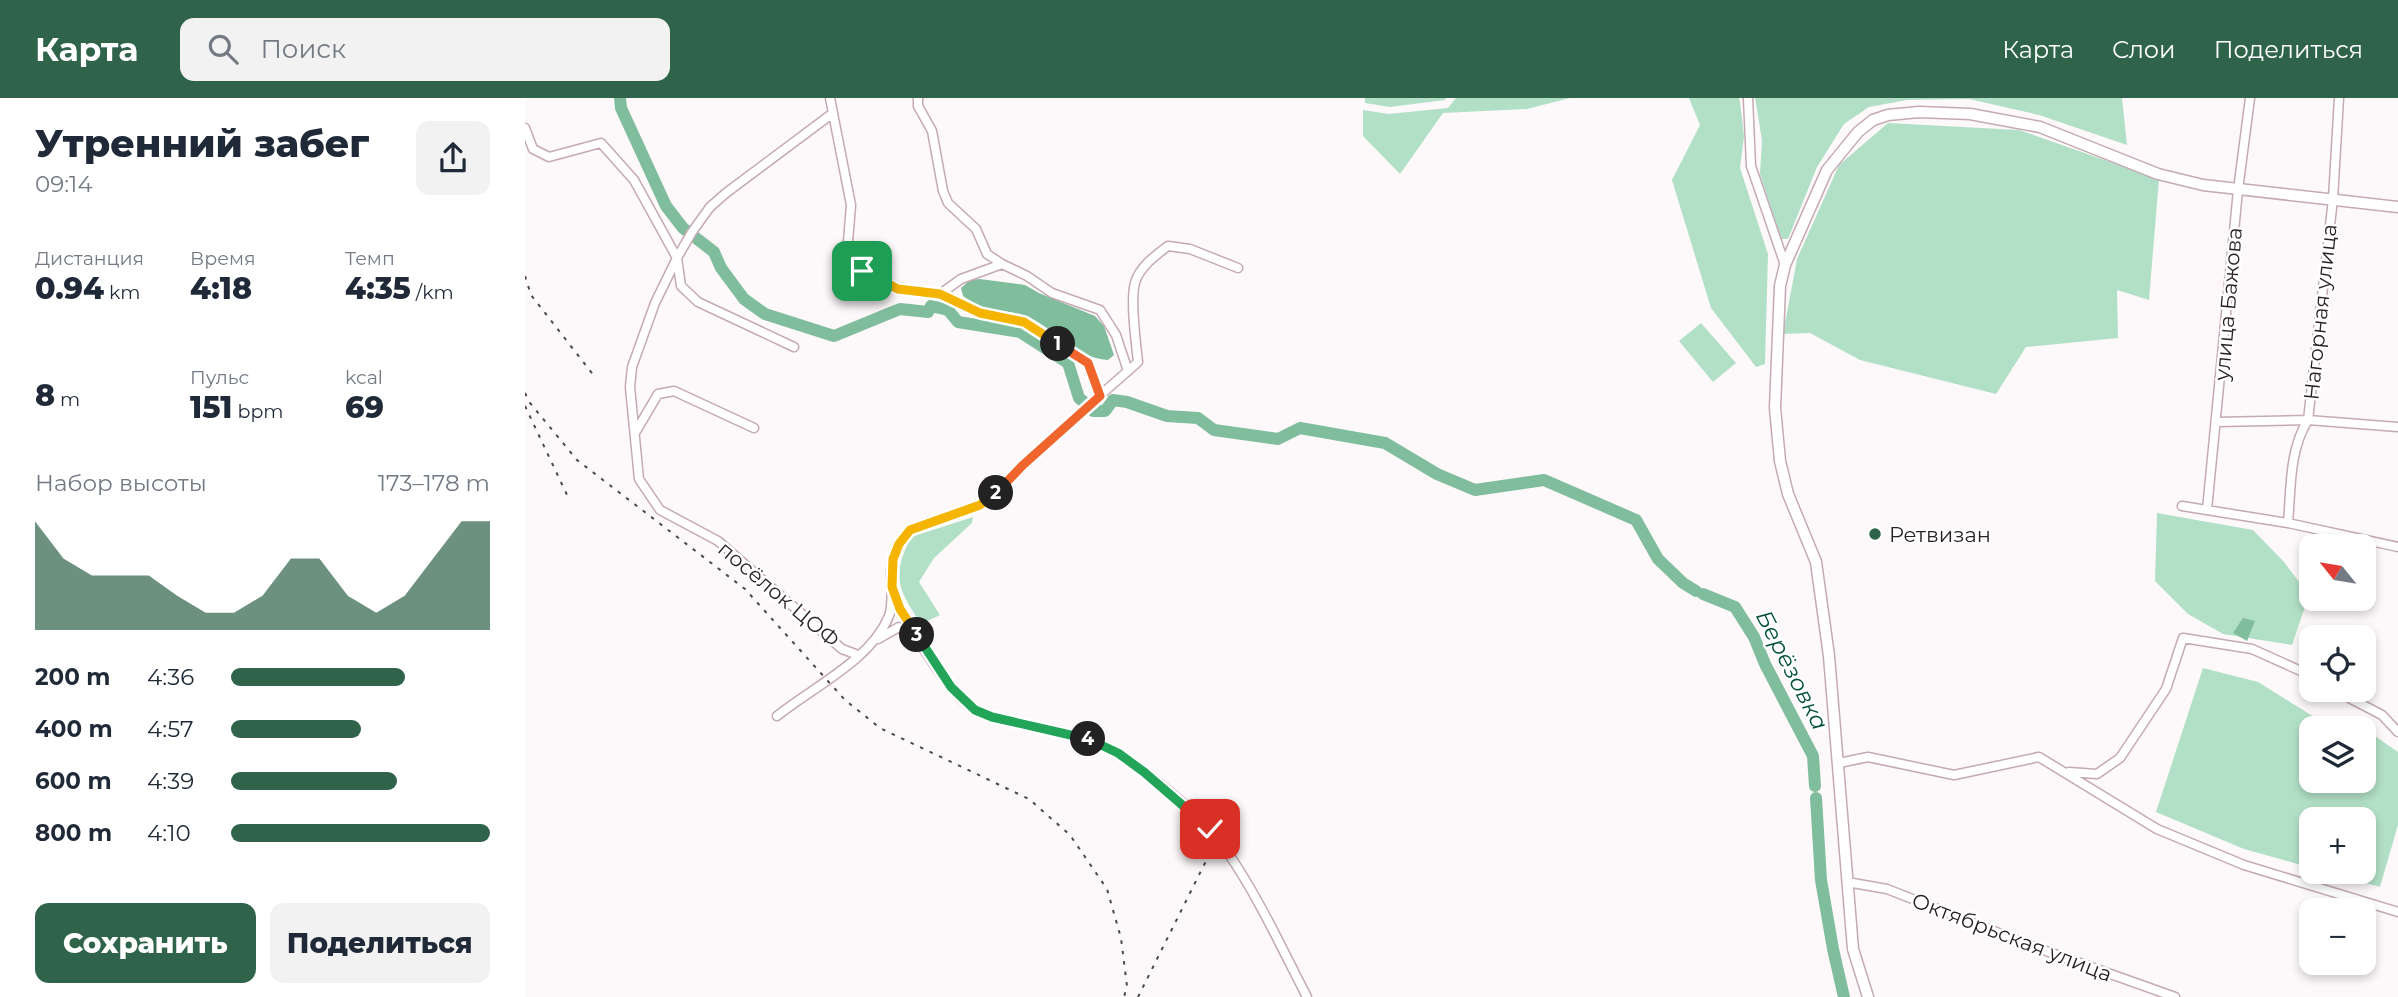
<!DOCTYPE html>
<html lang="ru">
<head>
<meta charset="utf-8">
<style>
  body { margin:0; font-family:Montserrat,sans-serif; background:#f2f2f3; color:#1f2937; height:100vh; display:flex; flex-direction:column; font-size:26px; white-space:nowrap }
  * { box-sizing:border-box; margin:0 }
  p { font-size:23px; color:#747a83 }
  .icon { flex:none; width:38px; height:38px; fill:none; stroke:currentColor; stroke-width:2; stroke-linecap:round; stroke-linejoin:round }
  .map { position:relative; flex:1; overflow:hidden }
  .side { display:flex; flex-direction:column; background:#fff; width:525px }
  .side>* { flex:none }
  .needle { width:46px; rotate:300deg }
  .buttons { position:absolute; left:1774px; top:436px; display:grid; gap:14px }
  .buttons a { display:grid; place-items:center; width:77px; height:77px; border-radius:14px; background:#fff; box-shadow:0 4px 10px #0003; font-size:35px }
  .pin { position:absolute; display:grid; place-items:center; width:60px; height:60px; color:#fff; margin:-30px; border-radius:14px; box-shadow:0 4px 10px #0006 }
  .km { position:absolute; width:35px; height:35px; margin:-18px; border-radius:50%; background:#222; color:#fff; font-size:19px; line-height:35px; text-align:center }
  .round { display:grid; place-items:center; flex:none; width:74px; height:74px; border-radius:14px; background:#f2f2f3 }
  .head { display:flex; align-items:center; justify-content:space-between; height:119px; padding:0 35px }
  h1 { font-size:38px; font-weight:800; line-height:52px }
  .metrics { display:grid; grid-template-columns:repeat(3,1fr); gap:10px; height:119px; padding:7px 35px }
  .metrics div { display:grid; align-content:center }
  .metrics b { font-size:30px; font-weight:800 }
  .metrics small { font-size:19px; font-weight:400 }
  .metrics p { font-size:19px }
  .chart { height:196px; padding:14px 35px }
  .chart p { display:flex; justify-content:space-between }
  .chart svg { width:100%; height:126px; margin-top:7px; fill:#2f644a; opacity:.7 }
  .cta { display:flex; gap:14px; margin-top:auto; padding:14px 35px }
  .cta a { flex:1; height:80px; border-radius:14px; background:#2f644a; color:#fff; font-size:28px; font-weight:800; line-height:80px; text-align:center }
  .cta a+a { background:#f2f2f3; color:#1f2937 }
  ul { padding:0 35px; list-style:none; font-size:23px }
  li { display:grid; grid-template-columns:112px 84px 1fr; align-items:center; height:52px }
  li i { height:18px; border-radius:9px; background:#2f644a }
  header { display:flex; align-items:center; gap:42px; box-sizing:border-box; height:98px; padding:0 35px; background:#2f644a; color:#fff }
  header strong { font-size:33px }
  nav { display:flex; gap:38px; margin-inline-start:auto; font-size:24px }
  .search { width:490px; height:63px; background:#f2f2f3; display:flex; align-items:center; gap:18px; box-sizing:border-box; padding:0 24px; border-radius:14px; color:#747a83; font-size:26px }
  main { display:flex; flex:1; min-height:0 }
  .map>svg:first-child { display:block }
  .green { fill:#b2e0c6 }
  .water { fill:#80bd9c }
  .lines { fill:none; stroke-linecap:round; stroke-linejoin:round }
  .river { stroke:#80bd9c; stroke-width:12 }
  .minor-casing { stroke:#c5aab3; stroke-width:11 }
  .tertiary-casing { stroke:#c5aab3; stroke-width:13 }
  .minor { stroke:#fff; stroke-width:8 }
  .tertiary { stroke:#fff; stroke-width:10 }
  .rail { stroke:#51474a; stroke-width:2; stroke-dasharray:3.5 7; stroke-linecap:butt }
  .split-1-casing { stroke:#fff; stroke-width:14 }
  .split-2-casing { stroke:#fff; stroke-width:14 }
  .split-3-casing { stroke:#fff; stroke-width:14 }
  .split-4-casing { stroke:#fff; stroke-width:14 }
  .split-5-casing { stroke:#fff; stroke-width:14 }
  .split-1 { stroke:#f5b400; stroke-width:9 }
  .split-2 { stroke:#f0652b; stroke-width:9 }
  .split-3 { stroke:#f5b400; stroke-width:9 }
  .split-4 { stroke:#22a559; stroke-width:9 }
  .split-5 { stroke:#22a559; stroke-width:9 }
  .poi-dot { fill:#2f644a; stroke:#fff; stroke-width:2.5 }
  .labels { text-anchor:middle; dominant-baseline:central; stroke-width:5; stroke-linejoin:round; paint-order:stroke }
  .street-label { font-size:21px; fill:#2a1f23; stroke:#fff }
  .poi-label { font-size:21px; fill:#2a1f23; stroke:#fff; text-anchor:start }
  .water-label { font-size:23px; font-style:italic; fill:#045335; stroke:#fff }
</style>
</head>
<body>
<header>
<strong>Карта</strong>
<div class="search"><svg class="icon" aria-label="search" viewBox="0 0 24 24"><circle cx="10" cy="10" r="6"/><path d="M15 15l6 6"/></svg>Поиск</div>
<nav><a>Карта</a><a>Слои</a><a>Поделиться</a></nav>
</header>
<main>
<section class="side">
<div class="head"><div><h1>Утренний забег</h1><p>09:14</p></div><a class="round"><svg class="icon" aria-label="share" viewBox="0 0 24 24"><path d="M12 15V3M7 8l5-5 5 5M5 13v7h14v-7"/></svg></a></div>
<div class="metrics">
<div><p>Дистанция</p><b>0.94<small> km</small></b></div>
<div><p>Время</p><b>4:18</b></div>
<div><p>Темп</p><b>4:35<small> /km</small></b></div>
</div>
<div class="metrics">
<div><b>8<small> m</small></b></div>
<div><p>Пульс</p><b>151<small> bpm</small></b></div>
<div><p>kcal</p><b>69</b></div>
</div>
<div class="chart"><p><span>Набор высоты</span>173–178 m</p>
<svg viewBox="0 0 160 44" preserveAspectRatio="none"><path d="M0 44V6L10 19L20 25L30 25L40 25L50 32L60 38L70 38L80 32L90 19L100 19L110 32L120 38L130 32L140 19L150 6L160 6V44z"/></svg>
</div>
<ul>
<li><b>200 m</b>4:36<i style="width:67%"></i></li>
<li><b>400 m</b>4:57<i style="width:50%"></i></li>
<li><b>600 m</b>4:39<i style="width:64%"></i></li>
<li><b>800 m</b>4:10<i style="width:100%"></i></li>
</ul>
<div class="cta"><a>Сохранить</a><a>Поделиться</a></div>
</section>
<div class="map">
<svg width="1873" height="899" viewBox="0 0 1873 899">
  <rect width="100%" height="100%" fill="#fdf8f9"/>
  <!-- green -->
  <path class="green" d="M840 0H921L920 2 865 9 840 5Z
    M931 0H1045L1002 11 918 15 875 76 838 38V12L864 16 923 10Z
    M1164 0H1214L1215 4 1219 38 1215 70 1243 156 1240 266 1231 269 1186 210 1147 82 1175 27Z
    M1230 0H1597L1602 47 1514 17 1444 1 1382 2 1344 9 1319 26 1292 69 1263 141H1256L1235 76 1237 42Z
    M1363 25 1494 32 1634 81 1624 202 1592 192 1593 240 1501 249 1471 296 1335 262 1285 235 1258 236 1272 161 1314 67Z
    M1176 225 1211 265 1188 284 1154 243Z
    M1632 415 1728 432 1759 464 1784 497 1767 547 1698 536 1663 516 1630 483Z
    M448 419 447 425 409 460 394 484 415 517 396 526C373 491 366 479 386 439Z
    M1678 570 1733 584 1807 630H1787V682H1839V648L1847 636 1873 654V727L1855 789 1800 774H1839V721H1787V770L1719 751 1631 714Z"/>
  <!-- water -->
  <path class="water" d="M455 181 500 187 514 195 570 218 579 228 589 257 583 262C549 260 531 231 501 218 489 213 475 214 463 211 454 209 446 203 438 198L436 190 445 182Z
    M1718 520 1730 523 1722 543 1708 535Z"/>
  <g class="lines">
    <!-- river -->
    <path class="river" d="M95 0 96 10 141 108 158 130 189 154 196 170 219 201 240 216 309 238 375 211 403 214 406 208 423 212 433 224 495 234 543 265 554 300 559 304
      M568 313H580L588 302 602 304 642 318 673 320 689 332 753 341 775 330 860 345 912 376 950 392 1019 382 1111 422 1133 461 1158 485 1171 493
      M1178 496 1210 509 1229 539 1240 566 1288 658 1290 688
      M1291 700 1296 782 1308 851 1319 899"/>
    <defs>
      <path id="minor" d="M305 0 326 107 322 156C351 188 375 191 415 196L436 181 477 166 502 178 527 195 575 212 591 237 603 273
        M393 0V8L407 33 418 93 423 105 451 131 462 156 477 166
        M1223 0 1226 68 1260 167
        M308 15 201 95 185 109 167 134 152 160 130 205 107 269 105 289 114 381 135 412 193 443 317 551 333 557
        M0 30 8 51 24 59 76 45 109 82 152 160 156 188 173 204 269 249
        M713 170 665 151 643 148C631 157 614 169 610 185 605 202 611 245 613 264 575 298 535 331 499 366 485 380 473 396 457 406 431 422 389 418 373 447 367 459 364 475 367 488 373 516 424 596 448 611 475 627 524 629 555 638 596 650 654 699 684 730 691 737 697 747 703 755 734 800 757 851 782 899
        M415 196 455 215 499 224 563 265 575 298
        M1692 324 1783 322 1873 329
        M110 335 133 296 149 293 229 330
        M1657 408 1763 425 1873 449
        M1682 412 1713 92 1725 0
        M1763 425C1766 391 1764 352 1783 322L1808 101 1814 0
        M353 541 374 529 390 538
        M1809 592 1857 617 1873 634
        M252 618C288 589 346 562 364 518 367 511 366 500 367 492
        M1314 665 1343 659 1429 677 1514 659 1632 731 1719 767 1873 814
        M1544 674 1572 676 1595 660 1641 591 1658 540 1727 551 1787 578
        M1322 784 1362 791 1507 848 1650 899"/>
      <path id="tertiary" d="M1343 899 1328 851 1304 558 1291 464 1263 396 1255 363 1250 310 1255 188 1260 167 1302 72 1333 34 1348 22 1363 17 1394 14 1445 16 1515 29 1633 76 1678 87 1873 109"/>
    </defs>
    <!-- minor casing -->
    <use href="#minor" class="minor-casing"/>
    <!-- tertiary casing -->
    <use href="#tertiary" class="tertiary-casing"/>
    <!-- minor -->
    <use href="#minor" class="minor"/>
    <!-- tertiary -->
    <use href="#tertiary" class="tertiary"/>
    <!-- rail -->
    <path class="rail" d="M0 178 6 197 70 279
      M0 295 5 305 52 362 220 491 320 602 355 630 504 701 545 737 582 791 596 840 602 888 599 899
      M0 308 43 399
      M613 899 682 761"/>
  </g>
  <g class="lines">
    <defs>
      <path id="split-1" d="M337 173 373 191 415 196 455 215 499 224 533 246"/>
      <path id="split-2" d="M471 395 498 367 575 298 563 265 533 246"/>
      <path id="split-3" d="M392 537 375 511 367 489 368 461 374 446 385 432 455 407 471 395"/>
      <path id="split-4" d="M392 537 426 589 450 612 467 619 563 641"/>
      <path id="split-5" d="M563 641 593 655 619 674 685 731"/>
    </defs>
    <!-- split-1 casing -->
    <use href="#split-1" class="split-1-casing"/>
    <!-- split-2 casing -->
    <use href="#split-2" class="split-2-casing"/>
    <!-- split-3 casing -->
    <use href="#split-3" class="split-3-casing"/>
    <!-- split-4 casing -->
    <use href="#split-4" class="split-4-casing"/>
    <!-- split-5 casing -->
    <use href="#split-5" class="split-5-casing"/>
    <!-- split-1 -->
    <use href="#split-1" class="split-1"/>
    <!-- split-2 -->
    <use href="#split-2" class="split-2"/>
    <!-- split-3 -->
    <use href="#split-3" class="split-3"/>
    <!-- split-4 -->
    <use href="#split-4" class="split-4"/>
    <!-- split-5 -->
    <use href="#split-5" class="split-5"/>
  </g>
  <!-- markers -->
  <circle class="poi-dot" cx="1350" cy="436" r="7"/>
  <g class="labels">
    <!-- street labels -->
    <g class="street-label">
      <text transform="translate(1703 206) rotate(-85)">улица Бажова</text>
      <text transform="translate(1795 214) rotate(-84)">Нагорная улица</text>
      <text transform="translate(254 496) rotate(40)">посёлок ЦОФ</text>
      <text transform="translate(1487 839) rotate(21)">Октябрьская улица</text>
    </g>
    <!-- poi labels -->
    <g class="poi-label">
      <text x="1364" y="436">Ретвизан</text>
    </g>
    <!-- water labels -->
    <g class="water-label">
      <text transform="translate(1267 572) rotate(63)">Берёзовка</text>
    </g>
  </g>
</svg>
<div class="buttons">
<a><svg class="needle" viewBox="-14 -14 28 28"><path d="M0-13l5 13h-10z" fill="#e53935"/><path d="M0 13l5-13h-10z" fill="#747a83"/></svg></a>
<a><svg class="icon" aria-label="locate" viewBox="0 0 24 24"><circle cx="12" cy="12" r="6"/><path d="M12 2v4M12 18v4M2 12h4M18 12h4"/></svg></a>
<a><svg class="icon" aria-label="layers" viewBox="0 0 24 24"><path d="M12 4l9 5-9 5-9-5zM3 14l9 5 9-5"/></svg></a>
<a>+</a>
<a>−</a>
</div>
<div class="pin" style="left:337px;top:173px;background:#1e9e55"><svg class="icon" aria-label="arrive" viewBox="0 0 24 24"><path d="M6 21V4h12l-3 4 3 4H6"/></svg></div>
<div class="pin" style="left:685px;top:731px;background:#d93025"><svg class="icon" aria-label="check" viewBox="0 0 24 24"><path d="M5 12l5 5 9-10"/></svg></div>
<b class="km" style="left:533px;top:246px">1</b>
<b class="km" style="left:471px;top:395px">2</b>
<b class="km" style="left:392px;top:537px">3</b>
<b class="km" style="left:563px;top:641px">4</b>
</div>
</main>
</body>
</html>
